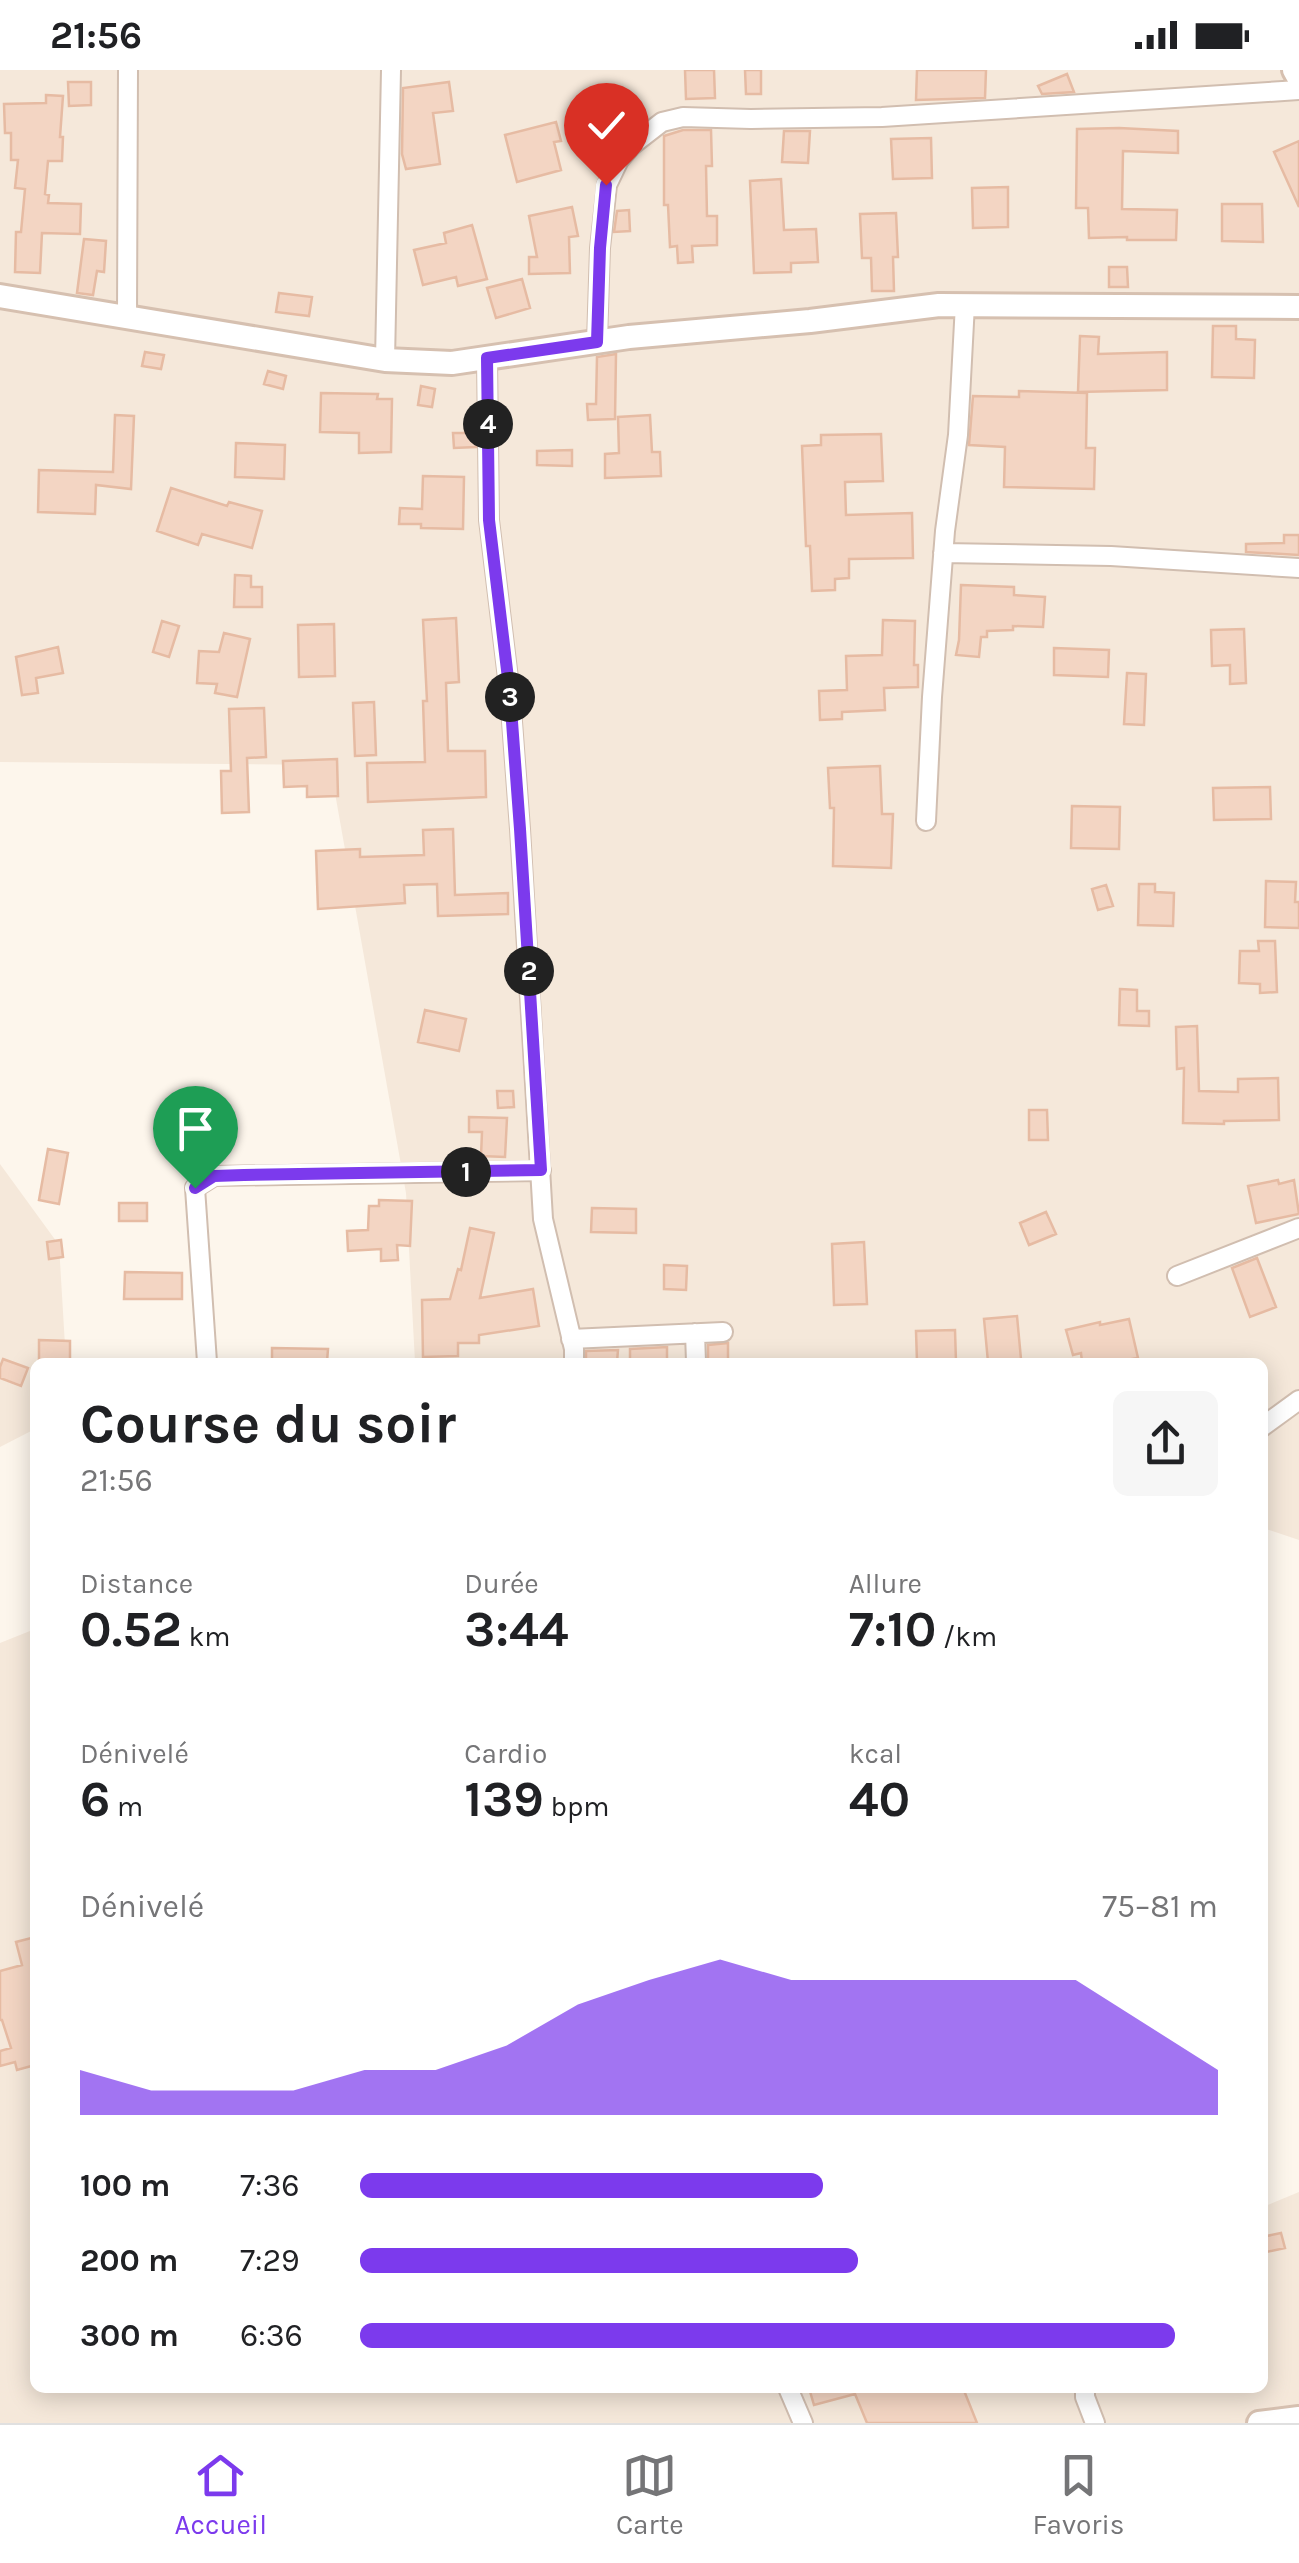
<!DOCTYPE html>
<html lang="fr">
<head>
<meta charset="utf-8">
<style>
  body { margin:0; font-family:Karla,sans-serif; background:#f6f6f6; color:#202124; height:100vh; display:flex; flex-direction:column; font-size:38px; white-space:nowrap }
  * { box-sizing:border-box; margin:0 }
  p { font-size:32px; color:#757577 }
  .icon { flex:none; width:55px; height:55px; fill:none; stroke:currentColor; stroke-width:2; stroke-linecap:round; stroke-linejoin:round }
  .map { position:relative; flex:1; overflow:hidden }
  .side { position:absolute; left:30px; top:1288px; width:1238px; height:1035px; display:flex; flex-direction:column; background:#fff; border-radius:15px; box-shadow:0 5px 25px #0003 }
  .side>* { flex:none }
  .pin { position:absolute; display:grid; place-items:center; width:85px; height:85px; color:#fff; margin:-102px -42px; border-radius:50% 50% 50% 0; rotate:-45deg; box-shadow:0 0 10px #0007 }
  .pin .icon { rotate:45deg }
  .km { position:absolute; width:50px; height:50px; margin:-25px; border-radius:50%; background:#222; color:#fff; font-size:28px; line-height:50px; text-align:center }
  .round { display:grid; place-items:center; flex:none; width:105px; height:105px; border-radius:15px; background:#f6f6f6 }
  .summary { display:flex; align-items:center; justify-content:space-between; height:170px; padding:0 50px }
  h1 { font-size:55px; font-weight:700; line-height:75px }
  .stats { display:grid; grid-template-columns:repeat(3,1fr); gap:15px; height:170px; padding:10px 50px }
  .stats div { display:grid; align-content:center }
  .stats b { font-size:50px; font-weight:700 }
  .stats small { font-size:28px; font-weight:400 }
  .stats p { font-size:28px }
  .chart { height:280px; padding:20px 50px }
  .chart p { display:flex; justify-content:space-between }
  .chart svg { width:100%; height:180px; margin-top:10px; fill:#7c3aed; opacity:.7 }
  ul { padding:0 50px; list-style:none; font-size:32px }
  li { display:grid; grid-template-columns:160px 120px 1fr; align-items:center; height:75px }
  li i { height:25px; border-radius:12px; background:#7c3aed }
  .status { display:flex; justify-content:space-between; align-items:center; height:70px; padding:0 50px; background:#fff; direction:ltr }
  .status svg { height:28px; fill:currentColor }
  .menu { display:flex; justify-content:space-around; align-items:center; height:140px; border-top:2px solid #e0e0e0; background:#fff; font-size:28px; color:#757577 }
  .menu a { display:grid; justify-items:center; gap:5px }
  .menu .selected { color:#7c3aed }
  .map>svg:first-child { display:block }
  .residential { fill:#f5e8da }
  .building { fill:#f3d5c3; stroke:#e6bba3; stroke-width:2.5 }
  .lines { fill:none; stroke-linecap:round; stroke-linejoin:round }
  .street-casing { stroke:#d1beb0; stroke-width:22 }
  .secondary-casing { stroke:#d6c0b0; stroke-width:28 }
  .street { stroke:#fff; stroke-width:18 }
  .secondary { stroke:#fff; stroke-width:22 }
  .route-casing { stroke:#fff; stroke-width:20 }
  .route { stroke:#7c3aed; stroke-width:12 }
</style>
</head>
<body>
<div class="status"><b>21:56</b><svg viewBox="0 0 49 12"><path d="M0 12V9h3v3zM5 12V6h3v6zM10 12V3h3v9zM15 12V0h3v12zM26 1h20v11H26zM47 4h2v5h-2z"/></svg></div>
<div class="map">
<svg width="1299" height="2353" viewBox="0 0 1299 2353">
  <rect width="100%" height="100%" fill="#fdf6ec"/>
  <!-- residential -->
  <path class="residential" d="M0 0H1299V1470L1263 1458 1262 1292H415L406 1123 330 695 0 692Z
    M0 1094 59 1175 66 1292H35V1359L0 1377Z
    M35 1559V2318H1262L1263 2137 1299 2122V2353H0V1573Z"/>
  <!-- building -->
  <path class="building" d="M685 0H714L715 28 686 29Z
    M745 0H761V24H746Z
    M917 0H986L985 28 916 30Z
    M1067 4 1074 22 1042 24 1038 16Z
    M68 12H91V35L69 36Z
    M449 12 453 41 433 43 440 94 406 99 402 84 403 18Z
    M46 25 63 26 60 67H63L62 91H48L45 124 49 125 48 133 81 134 80 164 42 163 40 203 15 202 16 162H21L25 119 15 118 18 90H11V63H5L4 34 46 33Z
    M556 52 561 71 554 72 561 100 517 112 505 65Z
    M1119 58 1178 61V83L1123 81 1122 139 1177 140 1176 170H1127V167L1089 168 1088 138H1076L1077 59Z
    M683 60H711L712 96H706L707 146H717V175L692 176 693 192 678 193 677 176 670 177 668 135H664V66Z
    M784 61H810L808 93 782 92Z
    M931 68 932 108 893 109 891 69Z
    M1299 71V137L1274 82Z
    M781 109 784 160 816 159 818 192 791 193V202L754 203 750 111Z
    M1008 117V157L973 158 972 118Z
    M1222 134H1262L1263 172 1222 171Z
    M572 137 578 166 569 167 570 203 529 204V187H537L529 146Z
    M629 140 630 161 614 162 617 141Z
    M896 143 898 187H893L894 221H872L871 188H862L860 144Z
    M472 155 487 209 458 216 456 207 423 215 414 180 446 173 444 163Z
    M84 169 106 171 104 202 97 201 93 225 77 223Z
    M1109 197H1127L1128 217H1109Z
    M522 209 530 238 496 248 487 218Z
    M279 223 312 227 309 246 276 242Z
    M1213 256H1236V269L1255 270 1254 308 1212 307Z
    M1080 266 1099 267 1098 284 1167 282V320L1078 322Z
    M145 282 164 285 161 299 142 296Z
    M616 284 615 349 588 350 587 334H596L597 287Z
    M268 301 286 306 283 319 264 314Z
    M421 316 435 319 432 337 418 335Z
    M1019 321 1087 323 1086 378H1095L1094 419 1004 417 1005 377 969 375 973 326 1019 327Z
    M321 323 378 324 377 329H392L391 382 359 383V363L320 362Z
    M115 345 134 346 131 419 96 415 95 444 38 442 39 400 113 402Z
    M650 345 652 382H660L661 406 605 408V384L619 383 618 347Z
    M475 356 476 377 454 378 453 363H465V357Z
    M881 364 883 411 845 412 846 445 912 443 913 488 849 489V508L835 509V520L812 521 810 476H806L802 376 821 375V365Z
    M236 373 285 375 284 409 235 407Z
    M572 380V396L537 395V381Z
    M423 406 464 407 463 459 421 458V454H399L400 438 422 439Z
    M171 418 227 436 229 432 262 441 252 478 202 464 198 475 157 461Z
    M1284 465H1299V485L1246 482V474L1284 473Z
    M235 505 251 506V517H262V537H234Z
    M961 515 1014 517V525L1045 527 1043 557 1013 556V560L987 561V567H981L979 587 956 585 959 570Z
    M456 548 459 612 446 613 448 681H485L486 727 368 732 367 693 425 692 423 631H427L423 550Z
    M883 550 915 551 914 595H918V617L884 618 885 640 842 642V649L820 650 819 621 847 620 846 586 882 585Z
    M162 551 179 556 169 587 153 582Z
    M334 554 335 606 299 607 298 555Z
    M1244 559 1246 613 1230 614V595L1212 596 1211 560Z
    M224 563 250 569 237 627 215 623 217 614 197 613 199 581 219 582Z
    M58 577 63 603 36 608 38 623 22 625 16 587Z
    M1054 578 1109 580 1108 607 1054 605Z
    M1127 603 1146 604 1144 655 1124 654Z
    M374 632 376 685 355 686 353 633Z
    M264 638 266 687 247 688 249 742 222 743 221 701H231L229 639Z
    M337 689 338 726 307 727V716L284 717 283 691Z
    M880 696 882 744H893L891 798 833 796 834 738H830L828 698Z
    M1270 717 1271 749 1214 750 1213 718Z
    M1072 736 1120 737 1119 779 1071 778Z
    M453 759 455 825 508 823V844L438 846 437 814 404 815 405 833 318 839 316 781 360 779V787L424 785 423 760Z
    M1266 811 1296 812 1295 832H1299V858L1265 857Z
    M1139 814H1155V822L1174 823 1173 856 1138 855Z
    M1106 815 1113 836 1098 840 1092 819Z
    M1258 871H1275L1277 922 1260 923V914L1239 913 1240 881H1259Z
    M1120 919 1137 920V941H1149V956L1119 955Z
    M425 940 466 949 459 981 418 972Z
    M1197 956 1199 1021 1238 1022V1009L1278 1008 1279 1050 1224 1051V1054L1183 1053 1184 998 1177 999 1176 957Z
    M497 1021H513L514 1037 498 1038Z
    M1029 1040H1047L1048 1070H1029Z
    M469 1047 507 1048 505 1087 481 1086 482 1062H469Z
    M48 1079 68 1083 59 1134 39 1130Z
    M1278 1110 1279 1114 1294 1110 1299 1144 1256 1153 1248 1116Z
    M379 1130 412 1131 410 1176 397 1175 398 1190 381 1191V1179L348 1181 347 1161 368 1160 369 1136H379Z
    M119 1133H147V1151H119Z
    M592 1138 636 1139V1163L591 1162Z
    M1046 1142 1056 1164 1029 1175 1020 1153Z
    M470 1158 494 1163 480 1228 533 1219 539 1256 479 1265V1273H458V1286L423 1287 422 1230 450 1229 458 1199 461 1200Z
    M61 1170 63 1187 49 1189 47 1172Z
    M864 1172 867 1234 834 1235 832 1174Z
    M1257 1188 1276 1237 1250 1247 1232 1198Z
    M664 1195 687 1196 686 1220 664 1219Z
    M125 1202 182 1203V1229H124Z
    M1017 1246 1021 1289 988 1292 984 1249Z
    M1129 1249 1138 1288 1115 1292H1082L1081 1283 1073 1285 1066 1260 1100 1252V1255Z
    M955 1260 956 1292H917L916 1261Z
    M39 1270 70 1271V1292H39Z
    M728 1273V1292H708V1275Z
    M667 1277V1292H630V1279Z
    M272 1278 328 1279 327 1292H272Z
    M618 1280 617 1292H586V1281Z
    M3 1289 28 1298 21 1316 0 1308V1297Z
    M35 1867V1995L17 2000 15 1992 0 1996V1981L11 1978 2 1950H0V1901L22 1895 16 1872Z
    M1281 2163 1285 2178 1262 2183V2167Z
    M809 2318H963L977 2353H867L855 2324 814 2335Z"/>
  <g class="lines">
    <defs>
      <path id="street" d="M127 245 128 0
        M597 271 600 178 607 115 619 90 631 76 662 52 683 47 751 49 882 47 1299 20
        M487 288 489 450 510 625 520 759 543 1149 574 1279V1292
        M385 290 391 0
        M943 483 1111 486 1299 498
        M926 751 932 627 945 461 958 365 965 234
        M1177 1206 1299 1158
        M695 1263 696 1292
        M571 1269 723 1262
        M207 1292 195 1118 214 1106 541 1101
        M1262 1357 1299 1330
        M788 2318 803 2353
        M1085 2318V2327L1095 2353"/>
      <path id="secondary" d="M1294 0 1299 9
        M0 226 385 290 452 293 629 267 810 251 939 235 1299 237
        M1259 2353 1299 2348"/>
    </defs>
    <!-- street casing -->
    <use href="#street" class="street-casing"/>
    <!-- secondary casing -->
    <use href="#secondary" class="secondary-casing"/>
    <!-- street -->
    <use href="#street" class="street"/>
    <!-- secondary -->
    <use href="#secondary" class="secondary"/>
  </g>
  <g class="lines">
    <defs>
      <path id="route" d="M195 1118 214 1106 244 1105 541 1100 520 759 510 625 489 450 487 288 597 272 600 178 606 115"/>
    </defs>
    <!-- route casing -->
    <use href="#route" class="route-casing"/>
    <!-- route -->
    <use href="#route" class="route"/>
  </g>
</svg>
<div class="pin" style="left:195px;top:1118px;background:#1e9e55"><svg class="icon" aria-label="arrive" viewBox="0 0 24 24"><path d="M6 21V4h12l-3 4 3 4H6"/></svg></div>
<div class="pin" style="left:606px;top:115px;background:#d93025"><svg class="icon" aria-label="check" viewBox="0 0 24 24"><path d="M5 12l5 5 9-10"/></svg></div>
<b class="km" style="left:466px;top:1102px">1</b>
<b class="km" style="left:529px;top:901px">2</b>
<b class="km" style="left:510px;top:627px">3</b>
<b class="km" style="left:488px;top:354px">4</b>
<section class="side">
<div class="summary"><div><h1>Course du soir</h1><p>21:56</p></div><a class="round"><svg class="icon" aria-label="share" viewBox="0 0 24 24"><path d="M12 15V3M7 8l5-5 5 5M5 13v7h14v-7"/></svg></a></div>
<div class="stats">
<div><p>Distance</p><b>0.52<small> km</small></b></div>
<div><p>Durée</p><b>3:44</b></div>
<div><p>Allure</p><b>7:10<small> /km</small></b></div>
</div>
<div class="stats">
<div><p>Dénivelé</p><b>6<small> m</small></b></div>
<div><p>Cardio</p><b>139<small> bpm</small></b></div>
<div><p>kcal</p><b>40</b></div>
</div>
<div class="chart"><p><span>Dénivelé</span>75–81 m</p>
<svg viewBox="0 0 160 44" preserveAspectRatio="none"><path d="M0 44V33L10 38L20 38L30 38L40 33L50 33L60 27L70 17L80 11L90 6L100 11L110 11L120 11L130 11L140 11L150 22L160 33V44z"/></svg>
</div>
<ul>
<li><b>100 m</b>7:36<i style="width:54%"></i></li>
<li><b>200 m</b>7:29<i style="width:58%"></i></li>
<li><b>300 m</b>6:36<i style="width:95%"></i></li>
</ul>
</section>
</div>
<nav class="menu">
<a class="selected"><svg class="icon" aria-label="home" viewBox="0 0 24 24"><path d="M3 11l9-7 9 7M6 9v11h12V9"/></svg>Accueil</a>
<a><svg class="icon" aria-label="map" viewBox="0 0 24 24"><path d="M3 6l6-2 6 2 6-2v14l-6 2-6-2-6 2zM9 4v14M15 6v14"/></svg>Carte</a>
<a><svg class="icon" aria-label="saved" viewBox="0 0 24 24"><path d="M7 4h10v16l-5-4-5 4z"/></svg>Favoris</a>
</nav>
</body>
</html>
